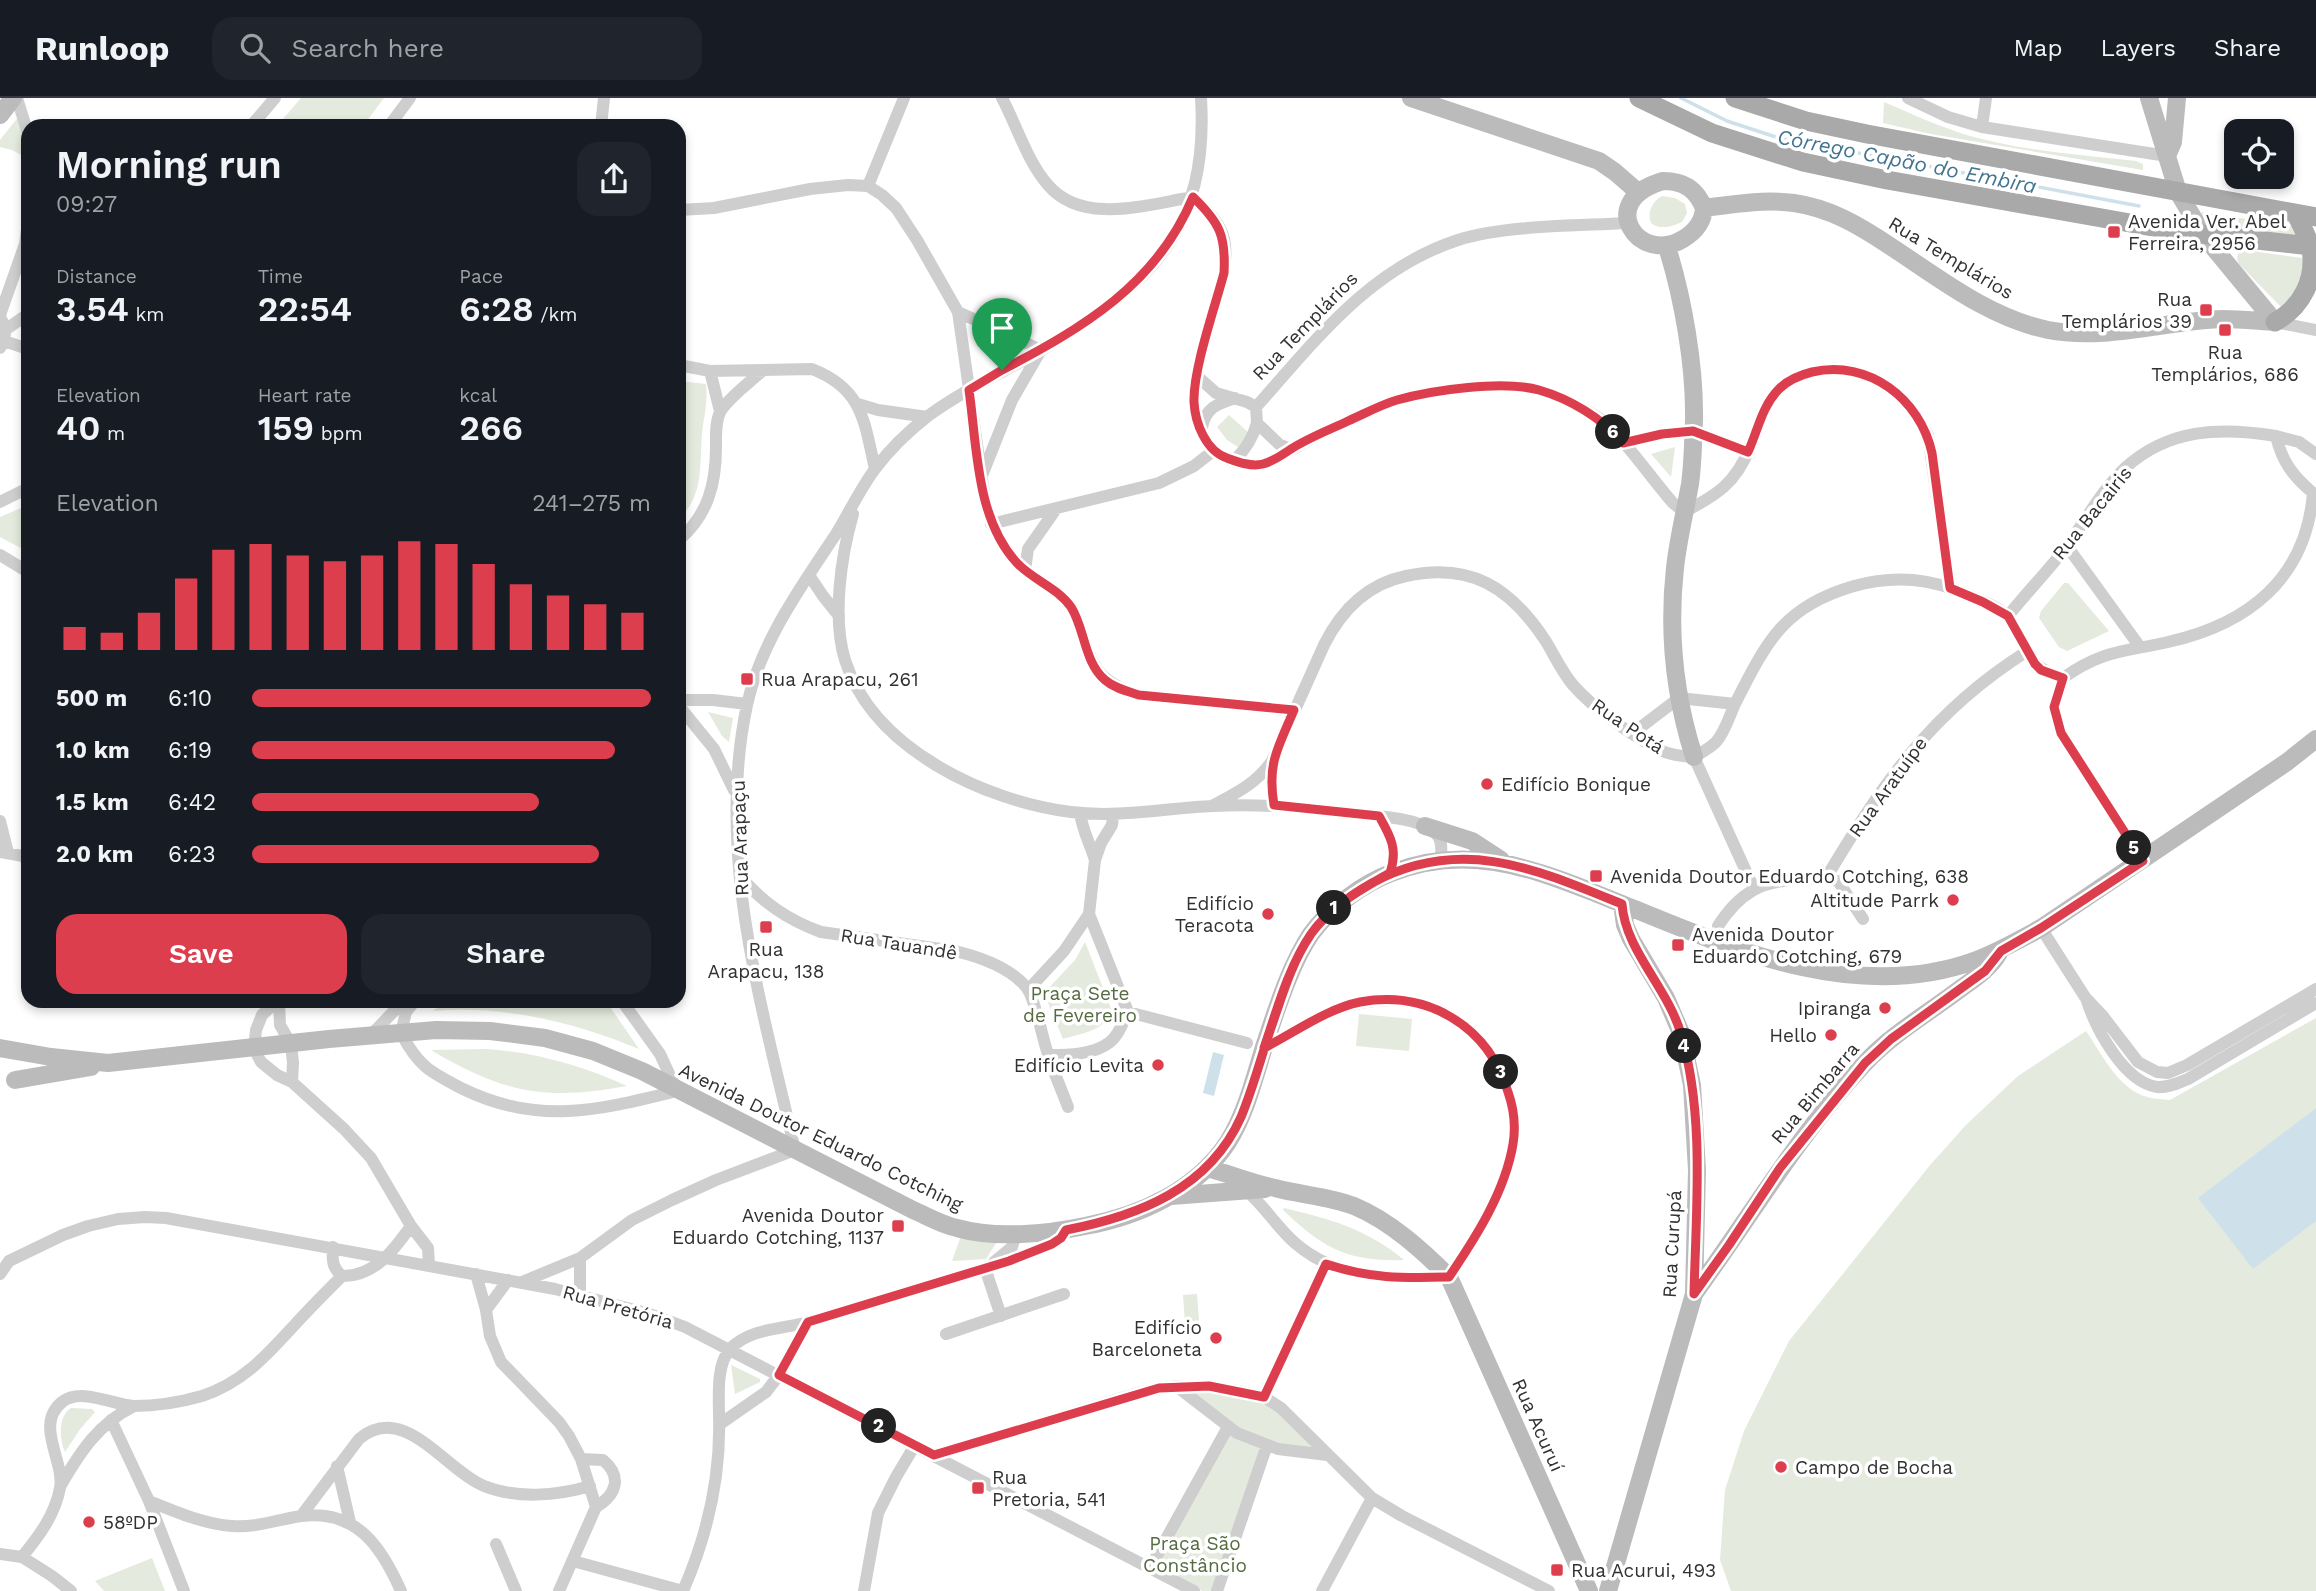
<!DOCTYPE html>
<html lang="en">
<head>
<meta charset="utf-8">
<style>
  body { margin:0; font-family:"Work Sans",sans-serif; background:#20242c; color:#f1f3f6; height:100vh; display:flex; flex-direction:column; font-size:26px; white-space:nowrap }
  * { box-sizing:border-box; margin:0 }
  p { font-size:23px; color:#9ea1a6 }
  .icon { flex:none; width:38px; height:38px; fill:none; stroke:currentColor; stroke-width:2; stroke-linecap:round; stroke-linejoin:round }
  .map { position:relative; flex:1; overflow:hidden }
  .drawer { position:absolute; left:21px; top:21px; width:665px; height:889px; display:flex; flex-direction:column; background:#171b24; border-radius:21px; box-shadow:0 4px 10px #0003 }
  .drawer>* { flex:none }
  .buttons { position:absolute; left:2224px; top:21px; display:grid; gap:14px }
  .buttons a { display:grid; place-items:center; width:70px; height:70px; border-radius:14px; background:#171b24; box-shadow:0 4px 10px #0003; font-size:35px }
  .pin { position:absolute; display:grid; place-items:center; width:60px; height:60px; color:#fff; margin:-72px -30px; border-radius:50% 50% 50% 0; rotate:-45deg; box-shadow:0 0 7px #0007 }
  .pin .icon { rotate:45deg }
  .km { position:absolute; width:35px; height:35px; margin:-18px; border-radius:50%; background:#222; color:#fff; font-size:19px; line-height:35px; text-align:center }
  .round { display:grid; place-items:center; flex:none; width:74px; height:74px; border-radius:21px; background:#20242c }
  .head { display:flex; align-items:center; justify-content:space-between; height:119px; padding:0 35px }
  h1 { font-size:38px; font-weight:600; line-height:52px }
  .metrics { display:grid; grid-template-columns:repeat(3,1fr); gap:10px; height:119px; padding:7px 35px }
  .metrics div { display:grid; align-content:center }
  .metrics b { font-size:35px; font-weight:600 }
  .metrics small { font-size:19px; font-weight:400 }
  .metrics p { font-size:19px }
  .chart { height:196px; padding:14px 35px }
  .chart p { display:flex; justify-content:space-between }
  .chart svg { width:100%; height:126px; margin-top:7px; stroke:#dd3e4e; stroke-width:6 }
  .primary-button { display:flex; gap:14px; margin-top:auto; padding:14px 35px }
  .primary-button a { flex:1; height:80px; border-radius:21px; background:#dd3e4e; color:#fff; font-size:28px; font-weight:600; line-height:80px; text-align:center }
  .primary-button a+a { background:#20242c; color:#f1f3f6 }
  ul { padding:0 35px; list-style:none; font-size:23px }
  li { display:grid; grid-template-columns:112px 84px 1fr; align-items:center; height:52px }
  li i { height:18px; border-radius:9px; background:#dd3e4e }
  header { display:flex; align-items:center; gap:42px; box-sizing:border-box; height:98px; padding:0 35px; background:#171b24; border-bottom:2px solid #363941 }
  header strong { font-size:33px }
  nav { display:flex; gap:38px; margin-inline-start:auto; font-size:24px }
  .search { width:490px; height:63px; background:#20242c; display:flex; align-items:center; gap:18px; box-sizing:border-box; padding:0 24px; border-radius:21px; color:#9ea1a6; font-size:26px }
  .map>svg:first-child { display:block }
  .green { fill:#e4eadd }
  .water { fill:#cee1eb }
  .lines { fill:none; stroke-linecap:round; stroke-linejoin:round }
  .stream { stroke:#cee1eb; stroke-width:3.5 }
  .street { stroke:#cecece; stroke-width:12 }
  .secondary { stroke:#bbb; stroke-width:18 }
  .primary { stroke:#a9a9a9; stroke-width:19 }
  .route-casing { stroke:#fff; stroke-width:14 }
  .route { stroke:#dd3e4e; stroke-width:9 }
  .poi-dot { fill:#dd3e4e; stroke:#fff; stroke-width:2.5 }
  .labels { text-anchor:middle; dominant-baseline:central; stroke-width:7; stroke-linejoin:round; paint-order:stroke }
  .poi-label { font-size:19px; fill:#313131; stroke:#fff; text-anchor:start }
  .street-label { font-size:19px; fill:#313131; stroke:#fff }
  .park-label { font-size:19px; fill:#556b40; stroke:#fff }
  .water-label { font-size:21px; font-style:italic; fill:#427490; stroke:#fff }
</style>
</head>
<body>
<header>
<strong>Runloop</strong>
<div class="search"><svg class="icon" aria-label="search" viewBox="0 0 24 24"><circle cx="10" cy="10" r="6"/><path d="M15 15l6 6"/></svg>Search here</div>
<nav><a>Map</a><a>Layers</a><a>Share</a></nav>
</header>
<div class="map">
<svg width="2316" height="1493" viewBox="0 0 2316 1493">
  <rect width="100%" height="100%" fill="#fff"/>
  <!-- green -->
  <path class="green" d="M301 0H384L363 28H277Z
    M1884 4C1912 16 1940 29 1970 38 2024 53 2081 57 2136 63L2143 66V72L1931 36 1883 25Z
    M19 18 24 38 23 58 12 52 0 49V42Z
    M1662 98 1675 100 1685 106 1687 115 1682 124C1671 129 1660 132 1651 125 1647 114 1652 104 1662 98Z
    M2202 114 2291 128 2297 141 2212 133 2199 120Z
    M2244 152 2302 160 2305 166 2301 192 2281 209 2239 166 2237 161 2238 155Z
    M679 283 706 286C708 304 704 318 702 335 699 367 705 396 679 421Z
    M1229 317 1249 335 1238 349 1227 342 1217 329Z
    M1675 349 1671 379 1651 356Z
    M28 407V454L0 439V419Z
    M2064 485H2068L2109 533 2067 553 2059 549 2039 520 2041 513Z
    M708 614 733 620 729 644 722 638Z
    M1085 844 1112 913C1103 934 1082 935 1063 941L1044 895 1075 862Z
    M447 903H606L639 951C574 924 504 907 433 913Z
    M1359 916 1412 921 1409 953 1356 948Z
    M2316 920V1493H1731L1720 1462 1725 1392 1744 1333 1789 1243 1931 1066 1966 1027 2018 978 2086 933C2102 956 2118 991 2147 999 2154 1001 2162 1001 2170 1002Z
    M486 951C534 954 583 968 627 988 545 1003 503 995 431 952Z
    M1284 1110C1328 1120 1369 1132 1404 1162 1347 1164 1323 1150 1283 1112Z
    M961 1138 998 1142 986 1161 952 1163Z
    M1197 1196 1199 1223 1185 1224 1183 1197Z
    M731 1267 760 1281V1284L735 1296Z
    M1180 1289H1209L1270 1305 1322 1355 1277 1349 1238 1334Z
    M71 1310 92 1311 95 1314 81 1330 65 1354C59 1341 58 1318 71 1310Z
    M1227 1332 1264 1348 1213 1493H1202L1155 1468Z
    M152 1460 165 1493H104L95 1483Z"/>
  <!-- water -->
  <path class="water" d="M1213 954 1224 957 1214 998 1203 995Z
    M2316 1010V1123L2253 1171 2198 1100Z"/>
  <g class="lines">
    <!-- stream -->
    <path class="stream" d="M1681 0 1727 23 1779 40 2139 108"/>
    <!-- street -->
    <path class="street" d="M17 0 28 36
      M1002 0C1017 28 1027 63 1048 87 1083 128 1148 106 1193 99 1206 111 1220 124 1224 141 1228 158 1223 177 1219 194 1210 227 1194 269 1194 302 1194 313 1198 323 1202 333 1205 342 1208 350 1216 355 1228 363 1247 369 1261 366 1278 363 1305 343 1322 335 1346 324 1370 311 1395 303 1433 290 1498 283 1537 292 1554 296 1586 311 1600 321 1625 341 1651 380 1673 405L1684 414C1717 397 1736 385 1750 349 1759 329 1763 308 1778 292 1788 281 1802 277 1816 273 1865 262 1906 296 1928 337L1950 490
      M1908 0 1948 19 1982 29 2167 58
      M251 28 275 0
      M389 28 410 0
      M601 28 604 0
      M1982 29 1986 0
      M868 88 904 0
      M679 112 714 110 810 91 848 87 868 88 882 97 896 110 917 142 958 214 985 402C992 430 1004 457 1028 475 1041 484 1056 493 1067 504 1074 512 1078 523 1081 533 1095 573 1098 582 1138 597L1294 613
      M958 214 1041 252 1012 302 983 375
      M0 217 25 146 28 124
      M0 219C7 230 7 239 0 250
      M2275 224 2316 232
      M5 232 28 216
      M4 243 28 251
      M679 267 710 273 812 271C863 291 864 323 875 371
      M710 273 720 313
      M1197 278 1216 295 1247 304 1256 309 1257 325 1280 347 1291 351
      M858 306 878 312 927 319
      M1256 309C1316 242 1369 171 1458 142 1506 127 1576 128 1627 125
      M1202 330C1205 310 1217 306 1235 300
      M2276 338 2299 344 2316 356
      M1623 345 1662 336 1693 333 1748 354
      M1234 363C1246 351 1253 340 1257 325
      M0 404 28 390
      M853 416C841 458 832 520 845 562 873 651 985 703 1071 714 1119 720 1166 710 1213 708 1267 705 1319 711 1372 717 1392 720 1422 721 1437 737 1443 743 1441 753 1441 762
      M991 426 1159 385 1194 368 1213 353
      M679 442C708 417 716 386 716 349 716 338 715 320 722 311 732 297 749 285 762 273
      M2067 448 2140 549
      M0 457 28 474
      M1025 472 1028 451 1056 411
      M809 477 823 498 839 518
      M2008 518C2027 494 2049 472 2067 448 2086 422 2102 392 2125 370 2169 330 2221 329 2276 338 2282 364 2293 378 2313 395 2306 480 2249 526 2168 544 2124 554 2102 552 2063 580
      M2063 580 2054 609 2061 634 2143 763
      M679 602H713L747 606
      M679 608 714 651 734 692
      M1633 635 1679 600 1735 606
      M1694 659 1754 791
      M1272 666 1271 684 1274 707
      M1212 708C1236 695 1256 686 1272 663L1324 547C1341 513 1367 486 1406 478 1470 464 1510 489 1545 542 1554 556 1561 573 1573 587 1593 610 1631 637 1658 651 1669 657 1681 658 1694 659 1701 655 1710 650 1716 644 1726 633 1730 615 1737 602 1768 541 1785 508 1854 488 1886 479 1920 479 1953 491 1966 496 2001 508 2009 520 2030 549 2021 567 2063 580
      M1080 715C1082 731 1090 746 1095 762
      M1379 718C1391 740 1398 749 1390 775
      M0 723 8 755
      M0 754 28 759
      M740 778C763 805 788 822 821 834L955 853C980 859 1010 869 1027 890 1035 901 1042 938 1047 953 1053 972 1061 991 1068 1009
      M1826 780C1883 685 1931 614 2026 554
      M1718 828C1727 814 1738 801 1752 793 1771 781 1816 778 1838 783L1863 821
      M2041 830 2085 899 2102 917 2138 964 2157 974 2168 975 2187 967 2316 891
      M1028 892 1064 853 1089 816
      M277 903 262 917 256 932 254 951 261 964 277 977 292 984 344 1031 371 1060 411 1128 428 1150 429 1167
      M279 903 280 927 291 946 293 965 292 984
      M415 903 406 914 401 935C418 968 430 974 463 991 539 1028 600 1012 677 993L660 956 622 903
      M2087 903C2096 931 2124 984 2157 989 2168 990 2178 985 2188 981L2316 905
      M1128 914 1247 945
      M371 937 394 913 410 903
      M1048 957C1067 957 1094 957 1110 944 1119 937 1123 924 1128 914L1089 816 1095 762 1101 745 1112 727 1113 717
      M1247 1093C1265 1109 1277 1129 1295 1145 1340 1184 1394 1180 1449 1179 1476 1139 1505 1094 1513 1046 1516 1028 1514 1011 1508 994 1488 928 1428 892 1360 905 1326 911 1294 935 1264 950
      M333 1149C332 1161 332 1170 342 1178 374 1179 394 1152 411 1128
      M994 1164 1012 1149 1016 1135
      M985 1170 1001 1218
      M0 1176 9 1163 63 1137 88 1128 118 1121 145 1119 166 1120 555 1191 650 1216 685 1229 1194 1493
      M476 1176 486 1212 490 1238 501 1264 559 1324 569 1338 581 1361 596 1409 559 1493
      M522 1184 580 1160 632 1122 672 1102 716 1082 795 1052C762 907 715 757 747 607 761 543 801 489 836 436 849 415 860 391 875 371 889 352 910 332 928 318 963 292 1004 274 1042 252 1149 188 1209 133 1201 0
      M580 1197V1160
      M486 1212 508 1182
      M946 1236 1064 1196
      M1176 1288 1237 1335 1278 1351 1327 1357
      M1264 1299 1326 1166
      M111 1322 149 1403 184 1493
      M720 1326 766 1294 779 1277 808 1224
      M934 1357 1138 1295 1176 1288H1209L1243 1294 1264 1299 1281 1310 1372 1400 1402 1418 1549 1493
      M581 1361 603 1362C623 1379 616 1397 596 1409
      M337 1368 350 1424
      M61 1387C80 1354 99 1325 134 1308
      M149 1403C176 1414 204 1426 232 1428 257 1430 278 1421 302 1418 357 1412 381 1448 401 1493
      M301 1418 359 1341C404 1303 445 1372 484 1388 516 1401 557 1398 590 1388
      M496 1446 516 1493
      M0 1456 22 1459 52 1478 71 1493
      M22 1459C39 1438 55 1417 60 1390 65 1363 34 1327 62 1304 81 1289 113 1307 134 1308 157 1308 181 1304 202 1298 246 1284 271 1252 301 1220 314 1206 328 1192 342 1178
      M573 1463 683 1493
      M1150 1470 1228 1329
      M683 1493C707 1438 721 1378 719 1318 719 1298 716 1267 730 1251 750 1230 783 1231 809 1224 853 1212 897 1197 941 1184 978 1172 1016 1163 1051 1146 1058 1143 1062 1138 1066 1132
      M864 1493 878 1415 896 1379 915 1347
      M1217 1493 1267 1347
      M1322 1493 1372 1400"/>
    <!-- secondary -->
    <path class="secondary" d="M1411 0 1599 63 1615 74 1638 94
      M2149 0 2178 94 2204 138 2275 224
      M0 17 13 0
      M2167 58 2173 44 2177 0
      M1663 83C1684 83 1696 91 1704 110 1703 125 1695 134 1683 141 1639 168 1594 103 1663 83Z
      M1704 110C1734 106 1764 101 1794 105 1830 110 1860 128 1890 148 1939 180 1989 220 2048 232 2105 243 2165 223 2222 221 2240 221 2258 223 2275 224
      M1667 149C1683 200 1695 268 1694 322 1693 343 1693 365 1690 386 1685 414 1678 442 1675 470 1668 533 1675 599 1694 659
      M1425 728 1472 743 1501 762
      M0 950 51 959 108 965 329 941 436 932 490 933 545 940 593 953 642 973 913 1112C927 1118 942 1127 957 1130 995 1141 1047 1136 1085 1128 1140 1118 1197 1092 1228 1044 1246 1015 1254 981 1264 949 1276 913 1290 867 1311 836 1330 810 1362 786 1391 775 1464 746 1527 768 1595 795 1713 842 1846 909 1974 863 1998 854 2019 842 2041 830L2287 664 2316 641
      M15 982 91 969
      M1207 1070C1230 1076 1252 1085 1275 1090 1301 1097 1328 1098 1354 1108 1390 1123 1422 1152 1449 1179L1589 1493
      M1171 1098 1265 1091
      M1694 1196C1750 1119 1799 1036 1864 966 1891 937 1925 917 1956 894 1972 882 1989 872 1999 855
      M1608 1493 1694 1196 1697 1072 1692 987 1681 935 1666 900 1631 841 1625 827 1622 806"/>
    <!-- primary -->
    <path class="primary" d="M1639 0 1712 35 1803 64 1887 82 2175 133 2311 148 2316 146
      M1735 0 1806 23 1867 36 2316 119
      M2275 224C2302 209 2316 181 2311 151 2308 139 2301 127 2296 116"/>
  </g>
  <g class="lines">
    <defs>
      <path id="route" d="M1002 272 969 292C977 348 976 421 1017 465 1033 482 1058 490 1071 509 1085 531 1084 564 1105 582 1114 590 1127 593 1139 597L1294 612C1278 650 1267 665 1274 707L1379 718C1391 739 1398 752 1390 775 1361 791 1331 808 1311 836 1293 862 1283 895 1273 924 1262 955 1254 988 1241 1019 1209 1091 1138 1118 1066 1132L1061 1140 1052 1146 1009 1163 808 1224 779 1277 934 1357 1159 1290 1209 1288 1264 1299 1326 1166C1371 1181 1403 1180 1449 1179 1476 1139 1505 1094 1513 1046 1516 1028 1514 1011 1508 994 1488 928 1428 892 1360 904 1326 911 1294 935 1264 950 1277 912 1288 870 1311 836 1326 815 1349 798 1372 785 1461 737 1536 771 1622 806 1625 852 1668 890 1681 936 1705 1017 1696 1112 1694 1196L1729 1147 1780 1070 1865 965 1891 941 1985 873 2001 853 2041 830 2143 763 2061 635 2054 609 2063 580 2041 572 2035 566 2008 518 1983 504 1950 490 1932 355C1920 301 1869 261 1812 274 1800 277 1788 282 1779 291 1762 308 1758 332 1748 354L1693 333 1662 336 1623 345C1602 320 1570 301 1539 292 1503 282 1433 292 1397 302 1380 307 1364 316 1348 323 1329 332 1308 340 1291 351 1282 357 1274 363 1263 366 1251 369 1238 364 1227 360 1206 353 1195 325 1194 304 1193 271 1215 209 1224 175 1226 138 1220 125 1193 99 1157 186 1083 230 1002 272"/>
    </defs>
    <!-- route casing -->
    <use href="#route" class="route-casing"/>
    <!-- route -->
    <use href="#route" class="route"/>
  </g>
  <!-- markers -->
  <g class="poi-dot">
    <rect x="2107" y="127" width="14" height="14" rx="3.5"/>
    <rect x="2199" y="205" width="14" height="14" rx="3.5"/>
    <rect x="2218" y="225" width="14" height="14" rx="3.5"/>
    <rect x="740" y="574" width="14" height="14" rx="3.5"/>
    <circle cx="1487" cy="686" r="7"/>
    <rect x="1589" y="771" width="14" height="14" rx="3.5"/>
    <circle cx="1953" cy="802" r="7"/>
    <circle cx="1268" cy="816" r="7"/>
    <rect x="759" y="822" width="14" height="14" rx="3.5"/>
    <rect x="1671" y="840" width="14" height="14" rx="3.5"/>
    <circle cx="1885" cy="910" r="7"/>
    <circle cx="1831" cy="937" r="7"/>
    <circle cx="1158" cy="967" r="7"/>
    <rect x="891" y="1121" width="14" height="14" rx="3.5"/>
    <circle cx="1216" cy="1240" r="7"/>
    <circle cx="1781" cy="1369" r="7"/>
    <rect x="971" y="1383" width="14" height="14" rx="3.5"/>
    <circle cx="89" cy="1424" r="7"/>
    <rect x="1550" y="1465" width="14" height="14" rx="3.5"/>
  </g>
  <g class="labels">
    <!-- poi labels -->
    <g class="poi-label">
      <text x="2128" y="123">Avenida Ver. Abel<tspan x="2128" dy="22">Ferreira, 2956</tspan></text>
      <text x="2192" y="201" text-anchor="end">Rua<tspan x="2192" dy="22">Templários 39</tspan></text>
      <text x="2225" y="254" text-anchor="middle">Rua<tspan x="2225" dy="22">Templários, 686</tspan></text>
      <text x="761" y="581">Rua Arapacu, 261</text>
      <text x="1501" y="686">Edifício Bonique</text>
      <text x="1610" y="778">Avenida Doutor Eduardo Cotching, 638</text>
      <text x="1939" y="802" text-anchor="end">Altitude Parrk</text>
      <text x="1254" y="805" text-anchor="end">Edifício<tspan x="1254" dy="22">Teracota</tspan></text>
      <text x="1692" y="836">Avenida Doutor<tspan x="1692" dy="22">Eduardo Cotching, 679</tspan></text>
      <text x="766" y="851" text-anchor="middle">Rua<tspan x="766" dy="22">Arapacu, 138</tspan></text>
      <text x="1871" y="910" text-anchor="end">Ipiranga</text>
      <text x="1817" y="937" text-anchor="end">Hello</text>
      <text x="1144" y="967" text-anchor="end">Edifício Levita</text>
      <text x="884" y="1117" text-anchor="end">Avenida Doutor<tspan x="884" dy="22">Eduardo Cotching, 1137</tspan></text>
      <text x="1202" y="1229" text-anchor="end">Edifício<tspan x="1202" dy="22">Barceloneta</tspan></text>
      <text x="1795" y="1369">Campo de Bocha</text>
      <text x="992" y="1379">Rua<tspan x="992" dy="22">Pretoria, 541</tspan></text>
      <text x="103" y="1424">58ºDP</text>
      <text x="1571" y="1472">Rua Acurui, 493</text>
    </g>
    <!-- street labels -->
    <g class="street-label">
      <text transform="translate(1951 160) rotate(31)">Rua Templários</text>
      <text transform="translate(1305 228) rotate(-46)">Rua Templários</text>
      <text transform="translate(2092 415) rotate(-51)">Rua Bacairis</text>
      <text transform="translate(1628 628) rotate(34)">Rua Potá</text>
      <text transform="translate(1888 689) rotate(-54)">Rua Aratuípe</text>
      <text transform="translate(740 740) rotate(-92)">Rua Arapaçu</text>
      <text transform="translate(899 846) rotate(9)">Rua Tauandê</text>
      <text transform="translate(1815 995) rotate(-50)">Rua Bimbarra</text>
      <text transform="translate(821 1039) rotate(26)">Avenida Doutor Eduardo Cotching</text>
      <text transform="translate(1672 1146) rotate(-87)">Rua Curupá</text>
      <text transform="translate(618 1209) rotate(16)">Rua Pretória</text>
      <text transform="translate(1538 1327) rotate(66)">Rua Acuruí</text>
    </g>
    <!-- park labels -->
    <g class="park-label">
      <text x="1080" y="895">Praça Sete<tspan x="1080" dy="22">de Fevereiro</tspan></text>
      <text x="1195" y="1445">Praça São<tspan x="1195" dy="22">Constâncio</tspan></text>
    </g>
    <!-- water labels -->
    <g class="water-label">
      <text transform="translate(1907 63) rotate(11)">Córrego Capão do Embira</text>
    </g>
  </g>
</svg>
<div class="buttons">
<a><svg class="icon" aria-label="locate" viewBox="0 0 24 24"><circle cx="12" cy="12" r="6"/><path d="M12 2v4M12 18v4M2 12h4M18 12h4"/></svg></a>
</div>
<div class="pin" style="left:1002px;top:272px;background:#1e9e55"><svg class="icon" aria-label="arrive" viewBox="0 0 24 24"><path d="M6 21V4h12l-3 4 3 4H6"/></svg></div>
<b class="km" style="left:1334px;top:810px">1</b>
<b class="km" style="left:879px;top:1328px">2</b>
<b class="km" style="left:1501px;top:974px">3</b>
<b class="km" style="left:1684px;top:948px">4</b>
<b class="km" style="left:2134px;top:750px">5</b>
<b class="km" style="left:1613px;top:334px">6</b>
<section class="drawer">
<div class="head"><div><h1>Morning run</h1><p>09:27</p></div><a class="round"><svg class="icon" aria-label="share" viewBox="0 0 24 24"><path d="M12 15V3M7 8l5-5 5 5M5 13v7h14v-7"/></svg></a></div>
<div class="metrics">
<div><p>Distance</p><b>3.54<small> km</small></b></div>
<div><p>Time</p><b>22:54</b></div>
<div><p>Pace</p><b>6:28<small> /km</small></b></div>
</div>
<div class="metrics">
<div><p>Elevation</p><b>40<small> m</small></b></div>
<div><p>Heart rate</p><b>159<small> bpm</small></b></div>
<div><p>kcal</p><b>266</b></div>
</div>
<div class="chart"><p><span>Elevation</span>241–275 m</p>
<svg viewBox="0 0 160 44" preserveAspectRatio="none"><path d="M5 44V36M15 44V38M25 44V31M35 44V19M45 44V9M55 44V7M65 44V11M75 44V13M85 44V11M95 44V6M105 44V7M115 44V14M125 44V21M135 44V25M145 44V28M155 44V31"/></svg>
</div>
<ul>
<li><b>500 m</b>6:10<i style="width:100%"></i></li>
<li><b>1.0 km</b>6:19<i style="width:91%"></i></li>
<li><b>1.5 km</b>6:42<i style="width:72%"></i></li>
<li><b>2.0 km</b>6:23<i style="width:87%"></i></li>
</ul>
<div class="primary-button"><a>Save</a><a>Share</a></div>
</section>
</div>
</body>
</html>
